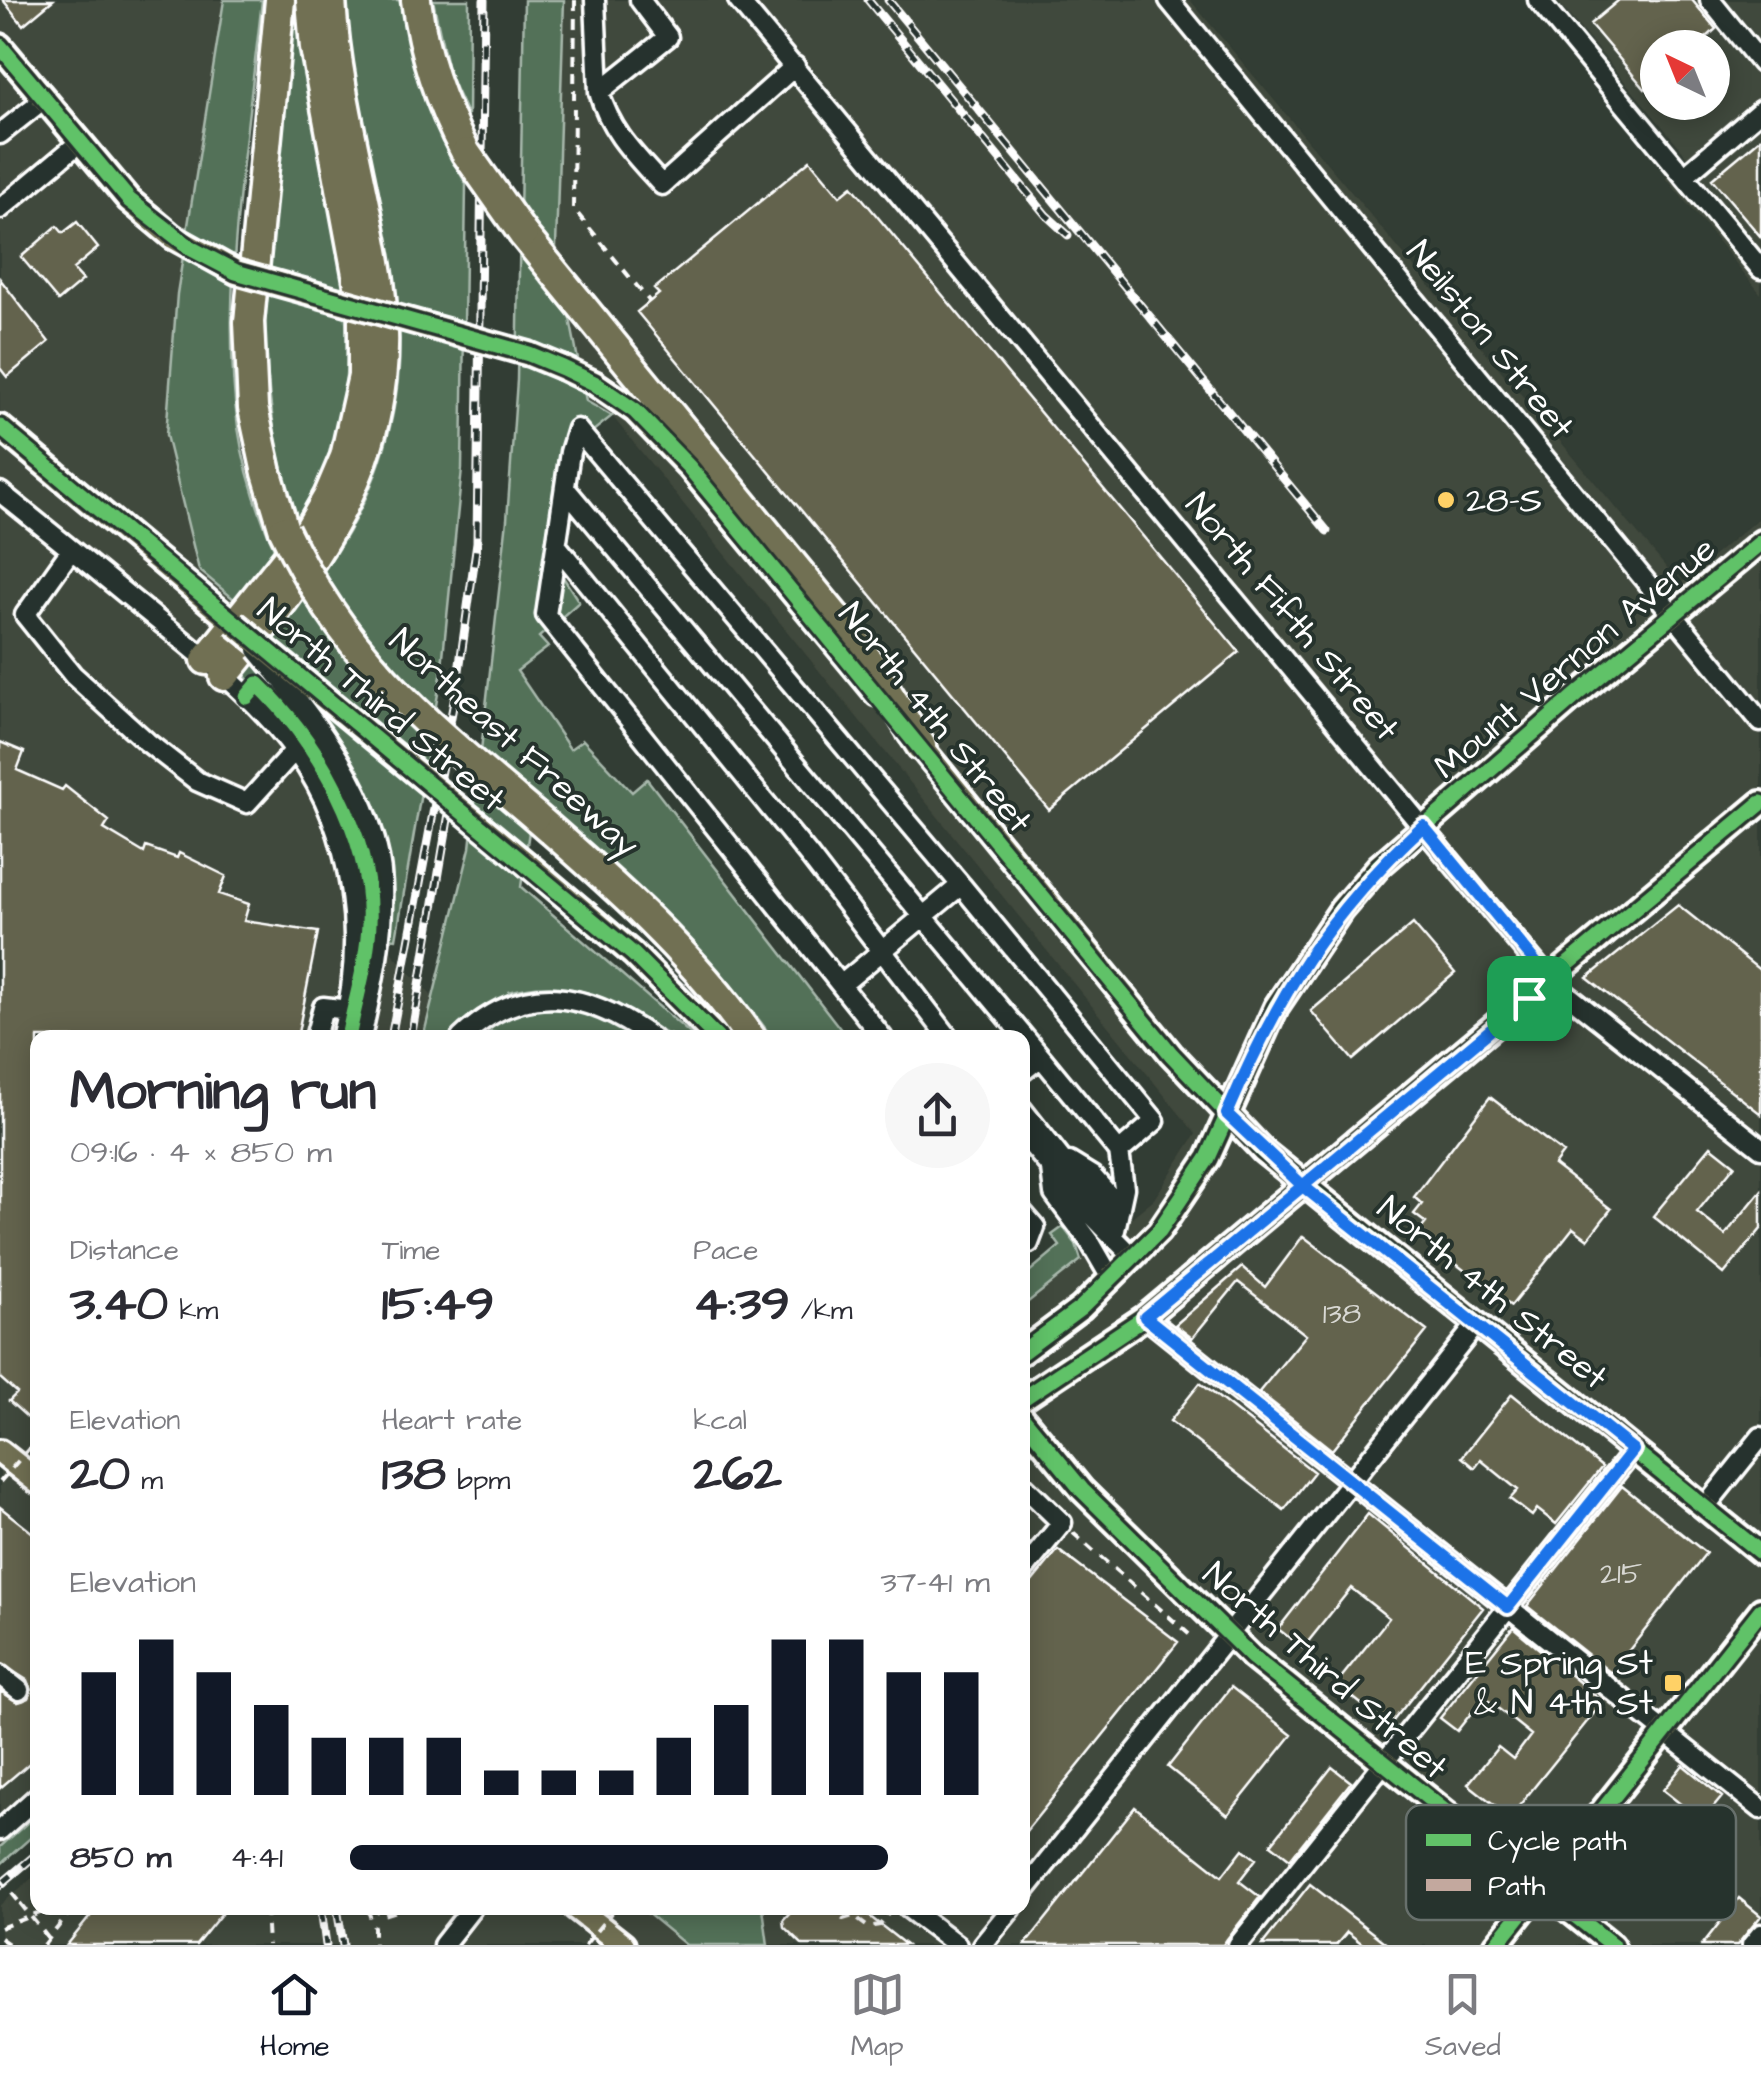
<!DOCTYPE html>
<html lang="en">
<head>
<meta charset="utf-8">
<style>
  body { margin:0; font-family:"Architects Daughter",sans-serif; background:#f7f7f7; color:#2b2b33; height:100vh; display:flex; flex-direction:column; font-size:38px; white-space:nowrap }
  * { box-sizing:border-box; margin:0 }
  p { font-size:32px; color:#7c7c81 }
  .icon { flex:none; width:55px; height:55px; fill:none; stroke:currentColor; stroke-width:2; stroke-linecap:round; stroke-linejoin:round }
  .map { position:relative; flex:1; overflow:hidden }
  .sheet { position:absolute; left:30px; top:1030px; width:1000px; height:885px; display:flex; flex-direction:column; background:#fff; border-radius:20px; box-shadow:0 5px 25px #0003 }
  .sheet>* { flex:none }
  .needle { width:65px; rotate:317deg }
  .controls { position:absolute; left:1640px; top:30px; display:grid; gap:20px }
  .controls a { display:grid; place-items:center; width:90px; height:90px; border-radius:50%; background:#fff; box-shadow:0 5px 25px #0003; font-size:50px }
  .pin { position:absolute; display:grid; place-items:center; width:85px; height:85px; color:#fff; margin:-42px; border-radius:20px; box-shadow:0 5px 15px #0006 }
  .round { display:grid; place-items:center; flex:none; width:105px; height:105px; border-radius:52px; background:#f7f7f7 }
  .summary { display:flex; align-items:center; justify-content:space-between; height:170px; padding:0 40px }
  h1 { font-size:55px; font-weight:800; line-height:75px }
  .stats { display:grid; grid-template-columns:repeat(3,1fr); gap:15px; height:170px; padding:10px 40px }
  .stats div { display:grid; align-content:center }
  .stats b { font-size:50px; font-weight:800 }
  .stats small { font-size:28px; font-weight:400 }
  .stats p { font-size:28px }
  .chart { height:280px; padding:20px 40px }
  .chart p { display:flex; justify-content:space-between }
  .chart svg { width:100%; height:180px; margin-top:10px; stroke:#111827; stroke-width:6 }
  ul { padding:0 40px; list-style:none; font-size:32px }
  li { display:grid; grid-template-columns:160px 120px 1fr; align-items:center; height:75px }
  li i { height:25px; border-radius:12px; background:#111827 }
  .tabs { display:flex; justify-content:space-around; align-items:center; height:140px; border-top:2px solid #e1e1e2; background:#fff; font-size:28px; color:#7c7c81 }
  .tabs a { display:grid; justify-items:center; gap:5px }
  .tabs .on { color:#111827 }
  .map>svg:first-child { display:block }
  .built { fill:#41483c; fill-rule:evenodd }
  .green { fill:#527159; stroke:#a8b8ac; stroke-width:2.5 }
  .building { fill:#64634e; stroke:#fff; stroke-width:2.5 }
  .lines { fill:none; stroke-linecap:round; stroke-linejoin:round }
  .minor-casing { stroke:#fff; stroke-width:25 }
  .major-casing { stroke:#fff; stroke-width:30 }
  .highway-casing { stroke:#fff; stroke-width:35 }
  .path { stroke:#fff; stroke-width:4; stroke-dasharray:10 8; stroke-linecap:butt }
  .minor { stroke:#26332d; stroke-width:18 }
  .major { stroke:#716f52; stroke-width:22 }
  .highway { stroke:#716f52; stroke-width:28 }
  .rail-casing { stroke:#fff; stroke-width:9 }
  .rail { stroke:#26332d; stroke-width:5; stroke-dasharray:15; stroke-linecap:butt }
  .minor-bridge-casing { stroke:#fff; stroke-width:25; stroke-linecap:butt }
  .major-bridge-casing { stroke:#fff; stroke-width:30; stroke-linecap:butt }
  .highway-bridge-casing { stroke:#fff; stroke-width:35; stroke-linecap:butt }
  .path-bridge { stroke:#fff; stroke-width:4; stroke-dasharray:10 8; stroke-linecap:butt }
  .minor-bridge { stroke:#26332d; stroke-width:18 }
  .major-bridge { stroke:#716f52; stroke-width:22 }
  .highway-bridge { stroke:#716f52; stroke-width:28 }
  .quiet { stroke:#c3a89e; stroke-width:12; stroke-dasharray:25 12; stroke-linecap:butt }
  .cycleway-casing { stroke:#26332d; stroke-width:21 }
  .cycleway { stroke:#61c268; stroke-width:15 }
  .route-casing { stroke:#fff; stroke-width:20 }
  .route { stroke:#1a73e8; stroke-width:12 }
  .poi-dot { fill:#ffd166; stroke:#26332d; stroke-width:4 }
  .labels { text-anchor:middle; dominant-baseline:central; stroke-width:8; stroke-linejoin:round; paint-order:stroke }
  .number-label { font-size:30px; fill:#d8d8d3 }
  .street-label { font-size:35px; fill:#fff; stroke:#26332d }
  .poi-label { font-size:35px; fill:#fff; stroke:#26332d; text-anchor:start }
  .key { fill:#26332d; stroke:#67706c; stroke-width:2.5 }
  .key-label { font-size:28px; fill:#fff }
</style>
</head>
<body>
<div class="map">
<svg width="1761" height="1945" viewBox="0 0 1761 1945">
  <rect width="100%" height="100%" fill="#323d34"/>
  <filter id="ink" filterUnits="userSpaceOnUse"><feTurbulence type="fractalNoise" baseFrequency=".01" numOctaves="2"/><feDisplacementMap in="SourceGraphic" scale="20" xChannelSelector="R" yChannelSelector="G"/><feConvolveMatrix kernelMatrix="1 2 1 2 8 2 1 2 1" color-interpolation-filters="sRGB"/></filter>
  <g filter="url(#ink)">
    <!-- built -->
    <path class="built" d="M0 0H224L177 294 166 435 199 570 235 600 244 675 259 676 288 707 319 750 346 799 358 828 367 868 377 937 459 1025 515 1037 38 1038V1814L0 1847Z
      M564 0H1190L1680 584 1761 516V1945H0V1905L37 1874 38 1908H1022L1023 1306 1154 1199 1196 1134 612 416 586 401 556 247Z
      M1556 0H1761V294L1666 178 1687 159 1683 151ZM1658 48H1712V102H1658Z"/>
    <!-- green -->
    <path class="green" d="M224 0H262C248 136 219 291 238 427 244 468 258 512 275 551L235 600 199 570 166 435 177 294Z
      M345 0H403L409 41 421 88 442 141 466 184 462 469 441 676 396 939 377 937C372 902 368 865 359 831 342 773 300 720 260 677L252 684 244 675C288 618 339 560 368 493 385 454 396 410 399 368 403 315 389 261 379 210 365 140 352 71 345 0Z
      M433 0H469L468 116 449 75Z
      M524 0H564L556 247 586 401 612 416 558 459 545 549 579 602 539 637 548 647 517 671 570 749 583 740 632 792 647 779 842 1031 835 1037H772C705 946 620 869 534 796L521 887 694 1037C659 1037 659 1028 631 1012 594 990 551 979 509 992L514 1014C560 999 595 1014 634 1037H515L459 1025 456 1037 423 1038 470 848 507 520 517 380Z
      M290 20 300 21 310 109 343 252 338 253C355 351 352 433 297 518 240 358 273 184 290 20Z
      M1063 1227 1076 1244 1081 1260 1023 1306V1277L1060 1246 1052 1235Z
      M37 1814V1832L0 1865V1847Z
      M641 1908H763L768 1945H686Z"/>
    <!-- building -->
    <path class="building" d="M3 0H53L23 25Z
      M1619 0H1692L1716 29 1695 48H1658V78L1645 89 1590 24Z
      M1761 138V237L1712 179Z
      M810 160 840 196 852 186 1239 652 1049 810 637 312 659 294 654 289Z
      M77 222 98 248 73 269 83 280 58 301 21 257 57 226 63 233Z
      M0 279 49 342 7 377 0 368Z
      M0 742 24 752 17 770 62 790 65 786 109 821 104 829 144 853 146 847 177 858 179 853 226 876 219 894 249 904 244 921 318 932 297 1038H38V1427L9 1401 17 1393 0 1378Z
      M1678 905 1761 971V1114L1587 978Z
      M1413 924 1455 973 1353 1060 1311 1011Z
      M1490 1097 1563 1153 1554 1165 1611 1209 1588 1239 1573 1228 1511 1306 1417 1234 1426 1223 1414 1214 1422 1204 1414 1197Z
      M1711 1146 1735 1165 1697 1212 1725 1235 1761 1191V1229L1724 1274 1653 1216Z
      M1303 1236 1427 1331 1332 1450 1259 1392 1306 1335 1238 1282 1192 1338 1175 1325 1242 1267 1265 1287Z
      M1200 1383 1314 1472 1284 1510 1170 1421Z
      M1512 1394 1602 1467 1556 1524 1537 1509 1532 1516 1510 1499 1518 1490 1481 1460 1475 1468 1462 1457Z
      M1622 1486 1706 1553 1611 1673 1527 1606Z
      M0 1507 38 1537V1756L0 1788V1691L18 1702 28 1698 31 1691 27 1680 0 1663Z
      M1368 1514 1483 1608 1389 1726 1336 1684 1389 1618 1351 1588 1303 1648 1278 1629Z
      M1058 1550 1178 1642 1022 1836V1594Z
      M1513 1627 1603 1702 1510 1817 1468 1784 1498 1747 1513 1759 1531 1735 1484 1697 1457 1731 1440 1718Z
      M1231 1687 1292 1735 1228 1815 1168 1767Z
      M1683 1765 1722 1797 1702 1821 1663 1790Z
      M1332 1767 1351 1782 1290 1859 1271 1844Z
      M1135 1807 1222 1876 1243 1849 1256 1859 1239 1881 1260 1897 1227 1939 1223 1945H1025Z
      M1310 1884 1388 1945H1364L1347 1932 1336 1945H1262Z
      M1739 1898 1761 1916 1737 1945H1702Z
      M97 1908H226L196 1945H67Z
      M794 1908H859L906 1945H803L784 1927 783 1920Z"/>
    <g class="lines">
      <defs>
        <path id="minor" d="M595 0 599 92 668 37 640 0
          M738 0 1550 981 1761 1148
          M1169 0 1761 722
          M1538 0 1761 269
          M1710 0 1761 63
          M599 92C610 131 635 155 662 185L795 66
          M0 134 44 99
          M1684 176 1761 110
          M0 209 80 142
          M565 488 1041 1057
          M0 492C51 533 103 575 154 617 204 658 259 700 297 753 355 835 367 942 341 1038
          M557 546 810 857 949 1038
          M71 550 25 615 73 675 147 742 197 781 247 803 295 750
          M841 985 961 885 1155 1121 1119 1152 1041 1057 1022 1072
          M315 1038 323 1007 349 1010
          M461 1038C523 979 587 991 652 1038
          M883 1038 546 615 570 452 577 429 961 885
          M1022 1109 1081 1184 1116 1223
          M1022 1133 1081 1204 1134 1258
          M1069 1162 1092 1176 1120 1208
          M1051 1169 1054 1194 1090 1242 1112 1280
          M1022 1212 1035 1227 1029 1243 1022 1245
          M1115 1230 1124 1188 1119 1152
          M1145 1317 1761 1809
          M1022 1484 1062 1523 1022 1572
          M1705 1507 1761 1437
          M0 1675 19 1690
          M0 1830 38 1796
          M1022 1894 1476 1325
          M908 1908 957 1945
          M443 1945 472 1908
          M982 1945 1012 1908
          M1238 1945 1633 1451
          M1752 1945 1761 1934"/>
        <path id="major" d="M0 46 129 200 173 237
          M563 368 594 383 635 411 689 467 877 694
          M0 427 234 623
          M910 734 1171 1054 1263 1151 1761 1553
          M528 865 633 954 717 1038
          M1022 1352 1081 1308 1159 1231 1208 1158 1276 1007 1341 910 1379 866 1579 693 1761 542
          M1022 1399 1145 1317 1761 803
          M1022 1417 1082 1490 1252 1657 1612 1945
          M0 1452 38 1482
          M576 1908 623 1945
          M1496 1945 1761 1610"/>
        <path id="highway" d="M280 0 249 322 253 408 267 473 284 530
          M416 0C423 55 440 104 466 153
          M523 234 856 642 921 746
          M206 660 308 532 328 497 345 457 363 376V306L315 48 311 0
          M224 676C333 542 409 438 375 256 360 171 336 86 331 0
          M535 816C613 884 691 952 751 1038"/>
      </defs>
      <!-- minor casing -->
      <use href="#minor" class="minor-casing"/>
      <!-- major casing -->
      <use href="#major" class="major-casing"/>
      <!-- highway casing -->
      <use href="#highway" class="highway-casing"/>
      <!-- path -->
      <path class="path" d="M575 0 573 208 650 302
        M1073 1533 1190 1635
        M20 1903 48 1938
        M266 1908 268 1945
        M367 1908 374 1927V1945
        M369 1908 384 1915 406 1908
        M827 1908 843 1919 853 1916 868 1927 880 1925 890 1911
        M0 1928 53 1908
        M0 1938 10 1945
        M44 1945 73 1908"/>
      <!-- minor -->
      <use href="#minor" class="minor"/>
      <!-- major -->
      <use href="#major" class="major"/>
      <!-- highway -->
      <use href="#highway" class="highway"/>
      <defs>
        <path id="rail" d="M868 0 1046 215 1068 235
          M888 0 1327 531
          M391 1038 457 685 477 542 484 0
          M411 1038 455 778
          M0 1885 38 1853
          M321 1908 326 1945
          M337 1908 343 1945"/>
      </defs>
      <!-- rail casing -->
      <use href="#rail" class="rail-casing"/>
      <!-- rail -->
      <use href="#rail" class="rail"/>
      <defs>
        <path id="minor-bridge" d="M257 650C311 715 379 797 382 885 384 937 372 987 361 1038"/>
        <path id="major-bridge" d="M173 237 236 272 529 354 563 368
          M234 623 528 865"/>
        <path id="highway-bridge" d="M466 153 523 234
          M284 530C345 660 429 726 535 816"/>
      </defs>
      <!-- minor-bridge casing -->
      <use href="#minor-bridge" class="minor-bridge-casing"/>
      <!-- major-bridge casing -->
      <use href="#major-bridge" class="major-bridge-casing"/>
      <!-- highway-bridge casing -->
      <use href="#highway-bridge" class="highway-bridge-casing"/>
      <!-- path-bridge -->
      <path class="path-bridge" d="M0 1482 38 1438
        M0 1879 20 1903
        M585 1945 615 1908"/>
      <!-- minor-bridge -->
      <use href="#minor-bridge" class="minor-bridge"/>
      <!-- major-bridge -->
      <use href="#major-bridge" class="major-bridge"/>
      <!-- highway-bridge -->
      <use href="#highway-bridge" class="highway-bridge"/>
      <!-- quiet -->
      <path class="quiet" d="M1240 1393 1351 1482"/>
      <defs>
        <path id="cycleway" d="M0 46 129 200 192 249 236 272 529 354 563 368 594 383 635 411 689 467 1171 1054 1263 1151 1761 1553
          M0 427 633 954 717 1038
          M247 697 258 684C318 742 373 837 369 923 368 961 355 1001 348 1038
          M1022 1352 1081 1308 1159 1231 1208 1158 1276 1007 1341 910 1379 866 1579 693 1761 542
          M1022 1399 1145 1317 1761 803
          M1022 1417 1082 1490 1252 1657 1612 1945
          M1496 1945 1761 1610"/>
      </defs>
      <!-- cycleway casing -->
      <use href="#cycleway" class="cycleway-casing"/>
      <!-- cycleway -->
      <use href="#cycleway" class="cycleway"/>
    </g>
  </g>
  <g class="lines" filter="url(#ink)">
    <defs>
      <path id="route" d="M1529 998 1145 1317 1508 1607 1633 1450 1304 1187 1227 1114C1278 995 1326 915 1423 826L1550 980 1529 998"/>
    </defs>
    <!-- route casing -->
    <use href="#route" class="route-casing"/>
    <!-- route -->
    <use href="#route" class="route"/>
  </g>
  <!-- markers -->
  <g class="poi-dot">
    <circle cx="1446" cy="500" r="10"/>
    <rect x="1663" y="1673" width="20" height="20" rx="5"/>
  </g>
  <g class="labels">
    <!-- number labels -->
    <g class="number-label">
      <text x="1342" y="1314">138</text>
      <text x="1621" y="1574">215</text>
    </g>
    <!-- street labels -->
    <g class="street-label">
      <text transform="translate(1490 340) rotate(51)">Neilston Street</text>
      <text transform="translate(1292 617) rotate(50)">North Fifth Street</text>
      <text transform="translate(1575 658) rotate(-40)">Mount Vernon Avenue</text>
      <text transform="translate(381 705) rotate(40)">North Third Street</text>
      <text transform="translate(935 718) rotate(51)">North 4th Street</text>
      <text transform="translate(514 743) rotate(42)">Northeast Freeway</text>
      <text transform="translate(1492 1293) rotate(39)">North 4th Street</text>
      <text transform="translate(1325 1671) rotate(41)">North Third Street</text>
    </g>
    <!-- poi labels -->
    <g class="poi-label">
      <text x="1466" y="500">28-S</text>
      <text x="1653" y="1663" text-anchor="end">E Spring St<tspan x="1653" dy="40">&amp; N 4th St</tspan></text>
    </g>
  </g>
  <!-- legend -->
  <rect x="1406" y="1805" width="330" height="115" rx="15" class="key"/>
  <rect x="1426" y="1834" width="45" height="12" fill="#61c268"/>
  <rect x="1426" y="1879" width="45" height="12" fill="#c3a89e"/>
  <g class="key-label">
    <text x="1488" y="1850">Cycle path</text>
    <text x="1488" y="1895">Path</text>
  </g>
</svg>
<div class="controls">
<a><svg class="needle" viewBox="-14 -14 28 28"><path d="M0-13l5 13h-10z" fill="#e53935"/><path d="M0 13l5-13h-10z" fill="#7c7c81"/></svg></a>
</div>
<div class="pin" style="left:1529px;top:998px;background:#1e9e55"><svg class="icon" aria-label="arrive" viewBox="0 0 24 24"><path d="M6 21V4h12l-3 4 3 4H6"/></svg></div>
<section class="sheet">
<div class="summary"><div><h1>Morning run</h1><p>09:16 · 4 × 850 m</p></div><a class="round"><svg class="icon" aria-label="share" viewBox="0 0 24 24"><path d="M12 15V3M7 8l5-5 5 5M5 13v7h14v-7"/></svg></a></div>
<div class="stats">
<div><p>Distance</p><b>3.40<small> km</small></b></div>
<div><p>Time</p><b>15:49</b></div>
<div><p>Pace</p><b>4:39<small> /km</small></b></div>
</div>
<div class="stats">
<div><p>Elevation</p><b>20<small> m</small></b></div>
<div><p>Heart rate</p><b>138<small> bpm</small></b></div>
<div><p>kcal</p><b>262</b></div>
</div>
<div class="chart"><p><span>Elevation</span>37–41 m</p>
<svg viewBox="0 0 160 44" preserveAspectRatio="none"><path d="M5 44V14M15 44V6M25 44V14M35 44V22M45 44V30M55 44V30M65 44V30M75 44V38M85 44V38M95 44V38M105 44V30M115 44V22M125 44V6M135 44V6M145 44V14M155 44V14"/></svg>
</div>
<ul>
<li><b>850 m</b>4:41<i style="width:84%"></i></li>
</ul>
</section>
</div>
<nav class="tabs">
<a class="on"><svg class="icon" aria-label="home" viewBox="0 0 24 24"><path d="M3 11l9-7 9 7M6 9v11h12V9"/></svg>Home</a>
<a><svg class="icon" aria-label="map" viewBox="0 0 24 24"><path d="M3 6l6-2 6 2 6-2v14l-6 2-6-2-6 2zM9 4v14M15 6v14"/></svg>Map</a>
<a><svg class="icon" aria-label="saved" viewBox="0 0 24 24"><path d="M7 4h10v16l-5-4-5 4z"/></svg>Saved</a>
</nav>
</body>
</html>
